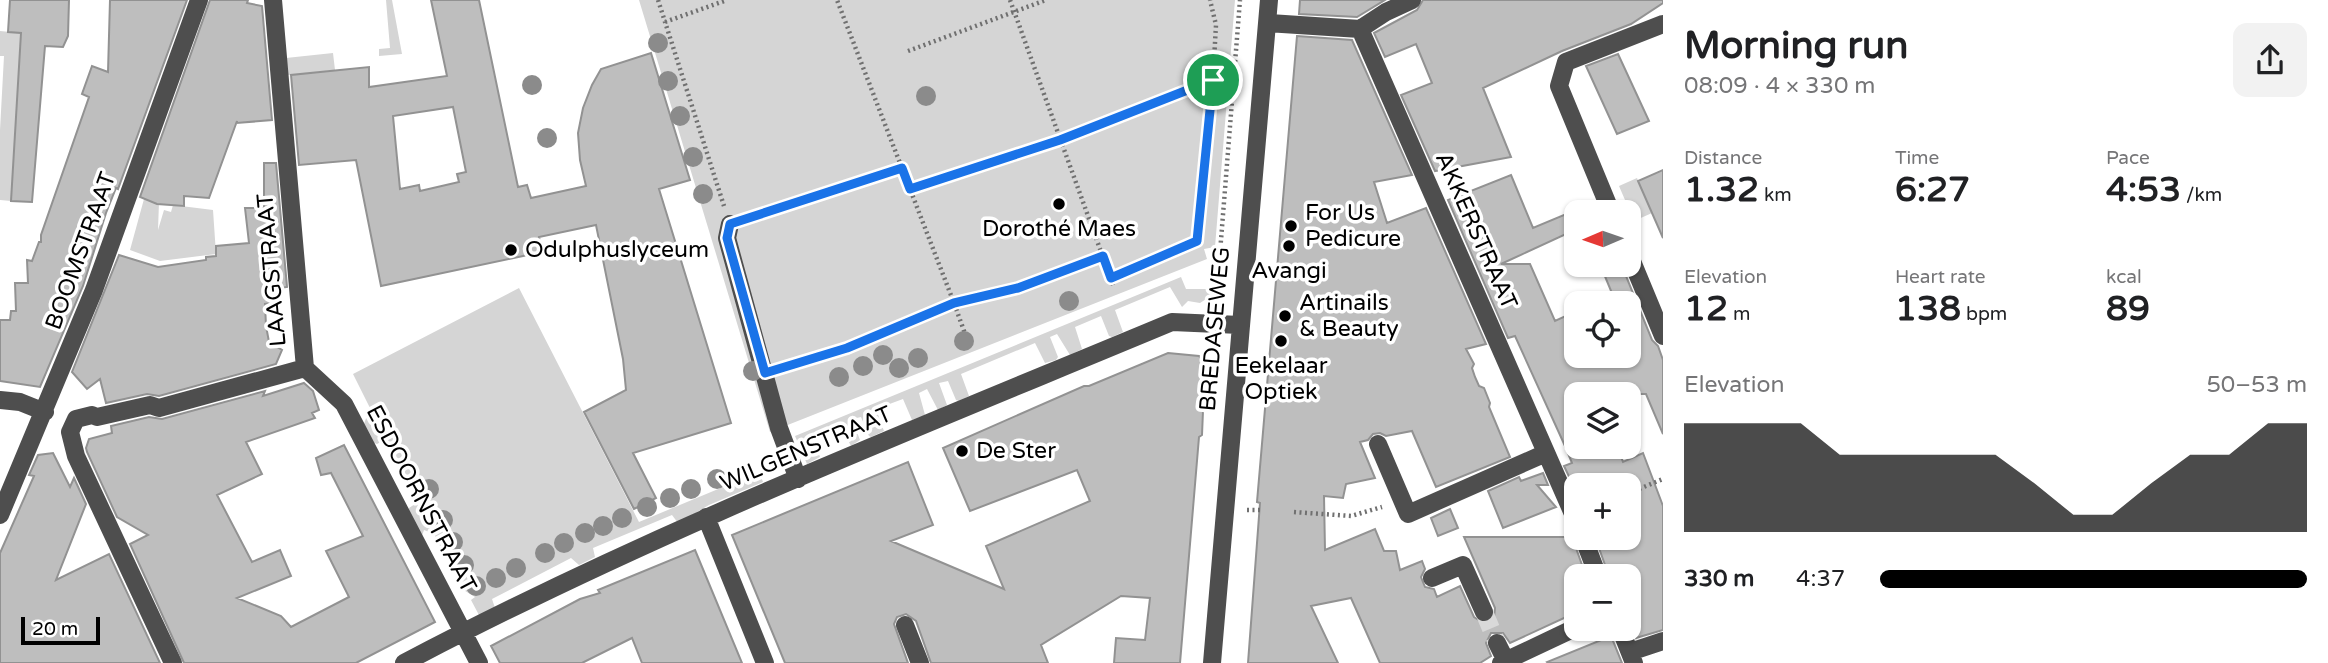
<!DOCTYPE html>
<html lang="en">
<head>
<meta charset="utf-8">
<style>
  body { margin:0; font-family:"Varela Round",sans-serif; background:#f2f2f2; color:#202124; height:100vh; display:flex; flex-direction:column; font-size:26px; white-space:nowrap }
  * { box-sizing:border-box; margin:0 }
  p { font-size:23px; color:#757577 }
  .icon { flex:none; width:38px; height:38px; fill:none; stroke:currentColor; stroke-width:2; stroke-linecap:round; stroke-linejoin:round }
  .map { position:relative; flex:1; overflow:hidden }
  .panel { display:flex; flex-direction:column; background:#fff; width:665px }
  .panel>* { flex:none }
  .needle { width:46px; rotate:268deg }
  .buttons { position:absolute; left:1564px; top:200px; display:grid; gap:14px }
  .buttons a { display:grid; place-items:center; width:77px; height:77px; border-radius:14px; background:#fff; box-shadow:0 2px 5px #0004; font-size:35px }
  .scale { position:absolute; left:21px; bottom:18px; width:79px; box-sizing:border-box; padding-left:7px; border:4px solid #000; border-top:0; font-size:19px; line-height:24px; white-space:nowrap; color:#000; -webkit-text-stroke:5px #fff; paint-order:stroke }
  .pin { position:absolute; display:grid; place-items:center; width:60px; height:60px; color:#fff; margin:-30px; border:4px solid #fff; border-radius:50%; box-shadow:0 2px 7px #0007 }
  .round { display:grid; place-items:center; flex:none; width:74px; height:74px; border-radius:14px; background:#f2f2f2 }
  .summary { display:flex; align-items:center; justify-content:space-between; height:119px; padding:0 21px }
  h1 { font-size:38px; font-weight:700; line-height:52px }
  .metrics { display:grid; grid-template-columns:repeat(3,1fr); gap:10px; height:119px; padding:7px 21px }
  .metrics div { display:grid; align-content:center }
  .metrics b { font-size:35px; font-weight:700 }
  .metrics small { font-size:19px; font-weight:400 }
  .metrics p { font-size:19px }
  .chart { height:196px; padding:14px 21px }
  .chart p { display:flex; justify-content:space-between }
  .chart svg { width:100%; height:126px; margin-top:7px; fill:#000; opacity:.7 }
  ul { padding:0 21px; list-style:none; font-size:23px }
  li { display:grid; grid-template-columns:112px 84px 1fr; align-items:center; height:52px }
  li i { height:18px; border-radius:9px; background:#000 }
  main { display:flex; flex:1; min-height:0 }
  .map>svg:first-child { display:block }
  .green { fill:#d5d5d5 }
  .building { fill:#bebebe; stroke:#929292; stroke-width:2; fill-rule:evenodd }
  .lines { fill:none; stroke-linecap:round; stroke-linejoin:round }
  .minor-tunnel { stroke:#d9d9d9; stroke-width:18; stroke-dasharray:18 9; stroke-linecap:butt }
  .path { stroke:#707070; stroke-width:4.5; stroke-dasharray:2 3.5; stroke-linecap:butt }
  .minor { stroke:#4e4e4e; stroke-width:18 }
  .tree { fill:#8b8b8b }
  .route-casing { stroke:#fff; stroke-width:14 }
  .route { stroke:#1a73e8; stroke-width:9 }
  .poi-dot { fill:#000; stroke:#fff; stroke-width:2.5 }
  .labels { text-anchor:middle; dominant-baseline:central; stroke-width:7; stroke-linejoin:round; paint-order:stroke }
  .poi-label { font-size:23px; fill:#000; stroke:#fff; text-anchor:start }
  .street-label { font-size:23px; fill:#000; stroke:#fff }
</style>
</head>
<body>
<main>
<div class="map">
<svg width="1663" height="663" viewBox="0 0 1663 663">
  <rect width="100%" height="100%" fill="#fff"/>
  <!-- green -->
  <path class="green" d="M386 0H392L402 54 379 56V49L390 48Z
    M639 0H1235L1215 247 1204 249 1207 259 770 432Z
    M0 31 21 33 11 201 0 200V130L4 56H0Z
    M333 53 335 70 288 75 286 58Z
    M1637 178 1652 213 1634 221 1619 186Z
    M144 199 159 202 158 230 164 210 171 212 173 205 213 210 216 254 160 261 130 250Z
    M1181 277 1186 289H1215L1214 294 1200 303 1188 301 1182 307 1170 287 1115 310 1123 332 1112 337 1109 336 1101 316 1075 327 1082 349 1070 355 1057 334 1050 337 1058 357 1056 360 1045 363 1035 343 961 374 969 396 959 401 956 400 948 381 939 383 947 405 938 410 927 389 919 393 925 415 912 420 903 399 876 409 884 431 871 437 869 436 861 417 852 419 860 440 851 446 840 425 813 435 820 457 807 464 795 436Z
    M519 288 639 522 759 472 763 482 709 505 678 523 672 515 593 548 595 557 579 565 571 558 492 599 495 608 480 617 471 600 475 597 462 589 434 534 424 530 418 547 405 521 409 508 418 502 386 439 377 444 369 441 362 429 370 408 353 374Z"/>
  <!-- building -->
  <path class="building" d="M10 0H69L68 36 63 47 45 46 32 202 11 201 21 33 8 32Z
    M110 0H187L118 189 116 188 106 213 83 286 40 387 0 381V320H10L11 311H16L15 283H28L27 260 32 261 39 242H41V235L89 97 82 94 92 66 108 72Z
    M210 0H248L247 3 262 6 272 120 237 123V121L209 198 184 196V206L157 204 140 197Z
    M431 0H479L518 187 527 185 531 198 586 186 580 160 578 133 583 108 592 85 601 69 651 53 690 180 659 189 731 423 633 453 656 498 634 509 584 412 626 390 623 359 596 225 539 237 542 252 381 286 356 160 299 165 291 75 369 67V87L447 76ZM453 107 466 172 457 174 459 182 420 191 419 185 400 189 393 116Z
    M1300 0H1385L1357 17 1299 14Z
    M1423 0H1663V3L1631 24 1562 51 1483 88 1511 157 1435 171 1401 95 1432 83 1416 44 1385 57 1374 33 1417 10Z
    M1297 36 1352 40 1412 175 1374 182 1387 223 1426 208 1486 344 1466 349 1474 364 1472 368 1475 377 1479 386 1484 388 1490 403 1489 407 1510 457 1436 487 1412 431 1386 436 1380 433 1373 434 1368 440 1360 442 1375 478 1346 484 1343 498 1324 496 1325 550 1375 529 1384 551H1396L1400 570 1422 561 1425 569 1421 577 1425 587 1434 589 1437 597 1460 586 1474 617 1484 623 1494 618 1495 608 1464 537H1572L1586 576H1577V612L1510 643 1503 633H1491L1486 643 1491 656 1480 663H1380L1351 598 1311 606 1338 663H1248L1260 503 1257 502Z
    M1618 54 1649 121 1617 134 1586 66Z
    M264 163H276L287 287 274 289 275 303 265 304 266 326 269 342 282 350 276 364 159 396 147 394 106 403 100 379 87 389 72 372 119 255 158 267 206 260V257L216 256V246L249 243 245 208H264Z
    M1663 170V238L1638 181Z
    M1511 175 1533 228 1571 212 1577 229 1501 264H1530L1555 321 1570 314 1577 330V355H1638L1629 334V303H1616L1604 274 1622 266 1652 340 1658 346 1663 360V434L1646 394H1577V446H1617L1623 462 1643 453 1663 506V630L1636 638 1629 622V576H1609L1595 537H1629V485H1573L1564 466 1572 463 1565 446 1515 336 1508 338 1448 200Z
    M1168 353 1199 356 1205 363 1202 435 1199 437 1180 663H1114L1116 638 1145 640 1150 598 1121 596 1041 645 1048 663H931L916 621 906 614 897 617 894 624 908 663H785L732 535 908 462 933 525 891 541 1004 589 986 546 1090 501 1077 470 970 511 943 448 1084 386H1089Z
    M304 383 313 391 319 410 312 413 315 418 246 442 262 474 217 495 252 562 280 550 291 576 237 598 281 616 291 627 349 597 326 551 363 536 331 473 321 475 316 458 344 445 435 622 356 663H184L130 544 148 535 117 517 87 452 86 448 89 439 112 433 111 426 149 417 162 419 265 391 263 396Z
    M53 453 70 487 74 478 86 504 56 580 109 554 160 663H0V553L34 476 29 475 38 455Z
    M1543 473 1548 485H1537L1556 507 1503 528 1488 491 1519 477 1521 481Z
    M1450 509 1458 528 1438 536 1431 518Z
    M695 550 742 663H642L632 638 582 663H500L491 646 580 599 600 593 598 590Z
    M1611 636 1622 663H1548L1547 662Z"/>
  <g class="lines">
    <!-- minor-tunnel -->
    <path class="minor-tunnel" d="M1484 612 1497 643"/>
    <!-- path -->
    <path class="path" d="M658 0 724 206
      M1010 0 1113 285
      M665 22 727 0
      M908 51 1046 0
      M910 189 1060 140 1213 81
      M750 218 902 168
      M1111 278 1197 241 1212 96 1216 25 1210 0
      M1216 303 1240 0
      M968 342 954 303 1018 288 1103 256
      M782 368 847 348 954 303 837 0
      M1629 493 1663 479
      M1247 510H1260
      M1294 512 1351 516 1382 507"/>
    <!-- minor -->
    <path class="minor" d="M1268 23 1360 29 1386 12 1412 0
      M1360 29 1577 523
      M1611 212 1559 86 1566 62 1663 24
      M730 224 727 238 779 428 798 479
      M1629 254 1663 336
      M305 368 344 404 479 663
      M0 400 20 402 45 412
      M70 432 76 419 92 415 97 417 150 405 159 408 305 368 273 0
      M70 432 76 456 173 663
      M1378 444 1408 514 1546 453
      M0 515 94 290 199 0
      M706 517 765 663
      M1583 537 1598 576
      M1432 578 1463 565 1484 612
      M905 625 920 663
      M1620 628 1634 663
      M1497 643 1506 661
      M1630 652 1663 641
      M404 663C652 532 913 430 1172 322L1240 325
      M1212 663 1269 0
      M1501 663 1577 627"/>
  </g>
  <!-- trees -->
  <g class="tree">
    <circle cx="658" cy="43" r="10"/>
    <circle cx="668" cy="81" r="10"/>
    <circle cx="532" cy="85" r="10"/>
    <circle cx="926" cy="96" r="10"/>
    <circle cx="680" cy="116" r="10"/>
    <circle cx="547" cy="138" r="10"/>
    <circle cx="693" cy="157" r="10"/>
    <circle cx="703" cy="194" r="10"/>
    <circle cx="1069" cy="301" r="10"/>
    <circle cx="964" cy="341" r="10"/>
    <circle cx="883" cy="355" r="10"/>
    <circle cx="918" cy="358" r="10"/>
    <circle cx="863" cy="366" r="10"/>
    <circle cx="899" cy="368" r="10"/>
    <circle cx="753" cy="371" r="10"/>
    <circle cx="839" cy="377" r="10"/>
    <circle cx="717" cy="479" r="10"/>
    <circle cx="429" cy="489" r="10"/>
    <circle cx="691" cy="489" r="10"/>
    <circle cx="670" cy="498" r="10"/>
    <circle cx="647" cy="507" r="10"/>
    <circle cx="622" cy="518" r="10"/>
    <circle cx="443" cy="520" r="10"/>
    <circle cx="603" cy="526" r="10"/>
    <circle cx="585" cy="533" r="10"/>
    <circle cx="453" cy="542" r="10"/>
    <circle cx="564" cy="543" r="10"/>
    <circle cx="545" cy="553" r="10"/>
    <circle cx="464" cy="565" r="10"/>
    <circle cx="516" cy="568" r="10"/>
    <circle cx="496" cy="578" r="10"/>
    <circle cx="476" cy="586" r="10"/>
  </g>
  <g class="lines">
    <defs>
      <path id="route" d="M1213 80 1197 241 1111 278 1103 256 1018 288 954 303 847 348 765 373 727 238 730 224 902 168 910 189 1060 140Z"/>
    </defs>
    <!-- route casing -->
    <use href="#route" class="route-casing"/>
    <!-- route -->
    <use href="#route" class="route"/>
  </g>
  <!-- markers -->
  <g class="poi-dot">
    <circle cx="1059" cy="204" r="7"/>
    <circle cx="1291" cy="226" r="7"/>
    <circle cx="1289" cy="246" r="7"/>
    <circle cx="511" cy="250" r="7"/>
    <circle cx="1285" cy="316" r="7"/>
    <circle cx="1281" cy="341" r="7"/>
    <circle cx="962" cy="451" r="7"/>
  </g>
  <g class="labels">
    <!-- poi labels -->
    <g class="poi-label">
      <text x="1305" y="213">For Us<tspan x="1305" dy="26">Pedicure</tspan></text>
      <text x="1059" y="229" text-anchor="middle">Dorothé Maes</text>
      <text x="525" y="250">Odulphuslyceum</text>
      <text x="1289" y="271" text-anchor="middle">Avangi</text>
      <text x="1299" y="303">Artinails<tspan x="1299" dy="26">&amp; Beauty</tspan></text>
      <text x="1281" y="366" text-anchor="middle">Eekelaar<tspan x="1281" dy="26">Optiek</tspan></text>
      <text x="976" y="451">De Ster</text>
    </g>
    <!-- street labels -->
    <g class="street-label">
      <text transform="translate(1476 231) rotate(66)">AKKERSTRAAT</text>
      <text transform="translate(81 251) rotate(-70)">BOOMSTRAAT</text>
      <text transform="translate(272 270) rotate(-95)">LAAGSTRAAT</text>
      <text transform="translate(1215 329) rotate(-85)">BREDASEWEG</text>
      <text transform="translate(806 449) rotate(-23)">WILGENSTRAAT</text>
      <text transform="translate(421 499) rotate(62)">ESDOORNSTRAAT</text>
    </g>
  </g>
</svg>
<div class="buttons">
<a><svg class="needle" viewBox="-14 -14 28 28"><path d="M0-13l5 13h-10z" fill="#e53935"/><path d="M0 13l5-13h-10z" fill="#757577"/></svg></a>
<a><svg class="icon" aria-label="locate" viewBox="0 0 24 24"><circle cx="12" cy="12" r="6"/><path d="M12 2v4M12 18v4M2 12h4M18 12h4"/></svg></a>
<a><svg class="icon" aria-label="layers" viewBox="0 0 24 24"><path d="M12 4l9 5-9 5-9-5zM3 14l9 5 9-5"/></svg></a>
<a>+</a>
<a>−</a>
</div>
<div class="scale">20 m</div>
<div class="pin" style="left:1213px;top:80px;background:#1e9e55"><svg class="icon" aria-label="arrive" viewBox="0 0 24 24"><path d="M6 21V4h12l-3 4 3 4H6"/></svg></div>
</div>
<section class="panel">
<div class="summary"><div><h1>Morning run</h1><p>08:09 · 4 × 330 m</p></div><a class="round"><svg class="icon" aria-label="share" viewBox="0 0 24 24"><path d="M12 15V3M7 8l5-5 5 5M5 13v7h14v-7"/></svg></a></div>
<div class="metrics">
<div><p>Distance</p><b>1.32<small> km</small></b></div>
<div><p>Time</p><b>6:27</b></div>
<div><p>Pace</p><b>4:53<small> /km</small></b></div>
</div>
<div class="metrics">
<div><p>Elevation</p><b>12<small> m</small></b></div>
<div><p>Heart rate</p><b>138<small> bpm</small></b></div>
<div><p>kcal</p><b>89</b></div>
</div>
<div class="chart"><p><span>Elevation</span>50–53 m</p>
<svg viewBox="0 0 160 44" preserveAspectRatio="none"><path d="M0 44V6L10 6L20 6L30 6L40 17L50 17L60 17L70 17L80 17L90 27L100 38L110 38L120 27L130 17L140 17L150 6L160 6V44z"/></svg>
</div>
<ul>
<li><b>330 m</b>4:37<i style="width:100%"></i></li>
</ul>
</section>
</main>
</body>
</html>
